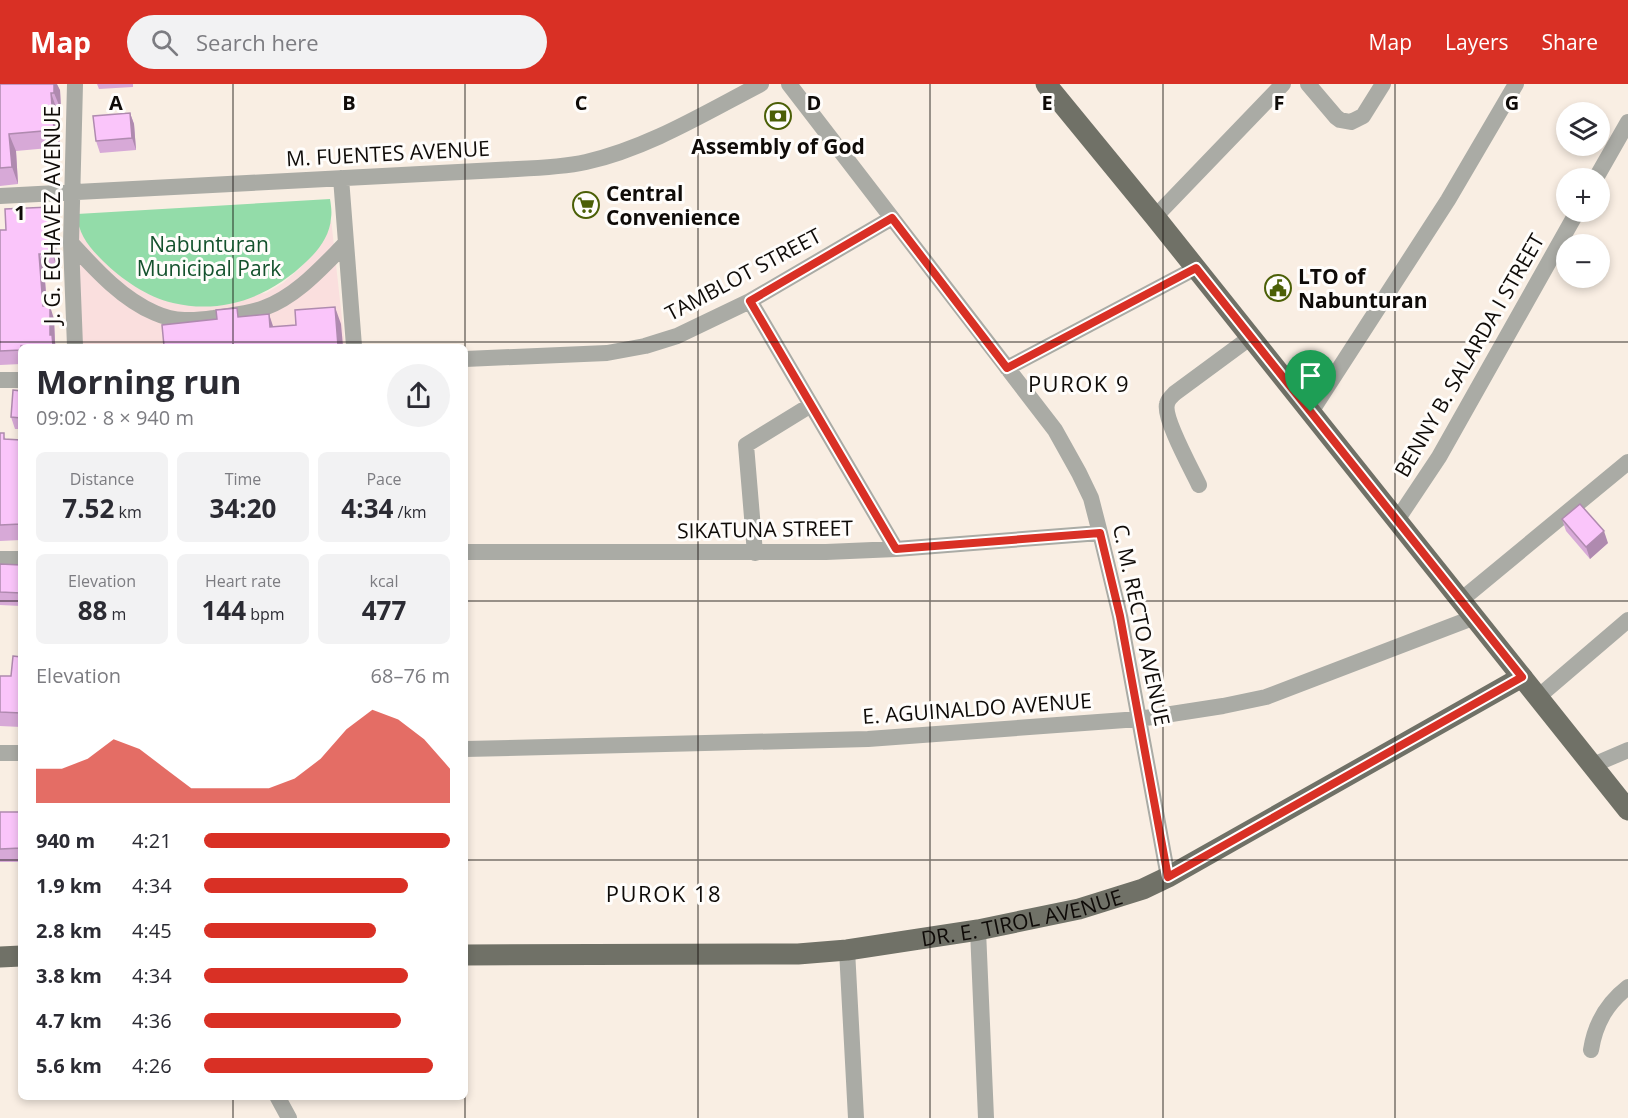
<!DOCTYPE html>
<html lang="en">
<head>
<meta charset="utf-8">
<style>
  body { margin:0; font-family:"Open Sans",sans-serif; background:#f2f2f3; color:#2b2b33; height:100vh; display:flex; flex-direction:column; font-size:22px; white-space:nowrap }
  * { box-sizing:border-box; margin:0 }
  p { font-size:20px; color:#7c7c81 }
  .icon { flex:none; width:33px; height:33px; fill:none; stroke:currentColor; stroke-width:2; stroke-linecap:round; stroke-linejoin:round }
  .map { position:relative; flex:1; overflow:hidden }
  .side { position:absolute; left:18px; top:260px; width:450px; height:756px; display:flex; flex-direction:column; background:#fff; border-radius:9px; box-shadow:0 3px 9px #0003 }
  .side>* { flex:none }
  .fabs { position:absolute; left:1556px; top:18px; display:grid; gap:12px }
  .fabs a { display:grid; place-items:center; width:54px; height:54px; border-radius:50%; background:#fff; box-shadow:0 3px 9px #0003; font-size:30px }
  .pin { position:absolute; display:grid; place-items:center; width:51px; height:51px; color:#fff; margin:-62px -26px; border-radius:50% 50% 50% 0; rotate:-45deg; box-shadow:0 0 6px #0007 }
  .pin .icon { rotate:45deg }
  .round { display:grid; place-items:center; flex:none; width:63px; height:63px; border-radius:32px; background:#f2f2f3 }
  .headline { display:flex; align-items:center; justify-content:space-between; height:102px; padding:0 18px }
  h1 { font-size:33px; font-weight:700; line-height:45px }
  .metrics { display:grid; grid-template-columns:repeat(3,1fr); gap:9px; height:102px; padding:6px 18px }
  .metrics div { display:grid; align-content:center; border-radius:9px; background:#f2f2f3; text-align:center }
  .metrics b { font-size:26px; font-weight:700 }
  .metrics small { font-size:16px; font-weight:400 }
  .metrics p { font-size:16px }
  .chart { height:168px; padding:12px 18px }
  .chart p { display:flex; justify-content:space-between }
  .chart svg { width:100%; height:108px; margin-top:6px; fill:#d93025; opacity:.7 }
  ul { padding:0 18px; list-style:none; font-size:20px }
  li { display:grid; grid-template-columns:96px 72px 1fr; align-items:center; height:45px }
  li i { height:15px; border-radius:8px; background:#d93025 }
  header { display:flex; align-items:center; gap:36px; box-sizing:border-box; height:84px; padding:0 30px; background:#d93025; color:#fff }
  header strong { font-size:28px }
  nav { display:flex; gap:33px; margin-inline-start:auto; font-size:21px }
  .search { width:420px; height:54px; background:#f2f2f3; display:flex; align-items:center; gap:15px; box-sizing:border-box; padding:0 21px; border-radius:33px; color:#7c7c81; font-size:22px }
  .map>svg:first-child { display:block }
  .commercial { fill:#fadfde }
  .green { fill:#93dca9 }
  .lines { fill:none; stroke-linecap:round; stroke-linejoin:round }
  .minor { stroke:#aaaba5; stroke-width:16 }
  .major { stroke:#707167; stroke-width:21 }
  .wall { fill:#d7a9d7 }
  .shaded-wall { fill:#af8aaf }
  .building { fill:#fac5fa; stroke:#af8aaf; stroke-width:1.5 }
  .route-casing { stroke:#fff; stroke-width:12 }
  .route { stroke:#d93025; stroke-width:8 }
  .grid { fill:none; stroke:#0f0b08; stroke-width:1.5; stroke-opacity:0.55 }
  .labels { text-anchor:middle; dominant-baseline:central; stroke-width:6; stroke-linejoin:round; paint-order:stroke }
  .poi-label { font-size:21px; font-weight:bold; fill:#0f0b08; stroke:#fffdfb; text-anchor:start }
  .street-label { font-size:21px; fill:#0f0b08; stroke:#fffdfb }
  .park-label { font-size:21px; fill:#14522d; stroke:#fffdfb }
  .neighbourhood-label { font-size:22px; letter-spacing:1.5px; fill:#0f0b08; stroke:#fffdfb }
  .grid-label { font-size:20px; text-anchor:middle; font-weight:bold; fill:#0f0b08; stroke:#fffdfb; stroke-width:6; stroke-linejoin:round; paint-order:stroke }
</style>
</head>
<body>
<header>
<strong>Map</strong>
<div class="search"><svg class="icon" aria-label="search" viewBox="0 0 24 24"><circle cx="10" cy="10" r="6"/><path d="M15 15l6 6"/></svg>Search here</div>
<nav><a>Map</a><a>Layers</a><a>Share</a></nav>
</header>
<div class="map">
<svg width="1628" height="1034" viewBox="0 0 1628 1034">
  <rect width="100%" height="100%" fill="#f9eee3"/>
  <!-- commercial -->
  <path class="commercial" d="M331 135 345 262H81L78 143 94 168 128 198 172 219 266 209 283 199 300 184 325 154Z"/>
  <!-- green -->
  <path class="green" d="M330 115C331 121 332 128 331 134 330 151 319 166 307 177 271 212 224 231 173 219 147 213 121 195 103 177 89 163 78 150 77 130Z"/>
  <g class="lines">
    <!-- minor -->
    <path class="minor" d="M75 0 71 159 75 262
      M789 0 1055 346 1079 389 1091 414 1100 449 1120 532 1168 793
      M1308 0 1336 33 1340 36 1351 38 1363 32 1383 0
      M341 94 354 262
      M1596 94 1628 38
      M0 112 517 85C540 84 563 83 586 78 648 64 705 29 761 0
      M1155 133 1283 0
      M71 159C95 185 122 215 155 229 175 238 193 237 214 234 231 231 248 230 264 224 297 212 322 183 346 159
      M750 217 896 465
      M465 275 607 269 645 262 677 252 750 217 892 134
      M1007 284 1196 184
      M0 296H21
      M1311 328 1448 116 1516 0
      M1199 401C1192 386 1163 334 1167 320 1168 315 1172 312 1175 309L1251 253
      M1397 436 1439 373 1577 128
      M465 468H826L896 465 1100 449
      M755 469 746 361 811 321
      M0 475H21
      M1461 516 1628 378
      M1538 613 1628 536
      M465 665 868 655 1139 635 1223 622 1266 613 1475 533
      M0 669H21
      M1593 681 1628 666
      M978 846 986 1034
      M847 866 856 1034
      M1591 966C1595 940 1606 920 1628 903
      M277 1012 289 1034"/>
    <!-- major -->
    <g class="major">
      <path d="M1046 0 1155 133 1628 726"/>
      <path id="s1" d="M465 871 798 870 847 866 978 846 1079 825 1143 805 1168 793 1522 593"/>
      <path d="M0 873 21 872"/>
    </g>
  </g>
  <!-- wall -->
  <path class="wall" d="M0 0 60 6 61 26H57L60 63 16 67 18 100 0 102Z
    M97 0H133V3L99 5Z
    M130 29 134 40 136 66 100 69 96 57Z
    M50 123 55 137 57 183 44 184 47 222 54 235 55 259 56 262H21V280L0 281V146H6Z
    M21 307V345H15L11 333Z
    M0 349 6 355 21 356V456L0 457Z
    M1562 435 1608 459 1590 475 1566 447Z
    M0 480 21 481V522L0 521Z
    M21 573V643L0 642V592H11Z
    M0 728H21V778H0Z"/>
  <!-- shaded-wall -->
  <path class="shaded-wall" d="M54 0H57L60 6 61 26 54 9Z
    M51 9 57 26 60 63 54 46Z
    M130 29 134 40 136 66 132 54Z
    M9 50 16 67 18 100 12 83Z
    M50 123 55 137 57 183 52 170Z
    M39 170 44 184 48 235 43 222Z
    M50 222 54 235 55 259 56 262H53L50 251Z
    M335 223 341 240 343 262H338Z
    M269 230 275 248 270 243Z
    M1604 447 1608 459 1590 475 1586 463Z"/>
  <!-- building -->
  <path class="building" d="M0 0H54V9H51L54 46 9 50 12 83 0 84Z
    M130 29 132 54 96 57 93 32Z
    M50 123 52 170H39L43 222H50V251H52L53 262H21V266L0 267V146H6L5 125Z
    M335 223 338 262H164L162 241 217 235 216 226 237 224 238 233 269 230 270 243 296 241 295 226Z
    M13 306 21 307V334L11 333Z
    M0 349H4V355L21 356V440L0 441Z
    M1580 420 1604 447 1586 463 1562 435Z
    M0 480 21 481V509L0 508Z
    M13 572 21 573V629L0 628V592H11Z
    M0 728H21V764L0 765Z"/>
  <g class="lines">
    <defs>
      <path id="route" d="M892 134 1007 284 1196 184 1522 593 1168 793 1120 532 1100 449 896 465 750 217Z"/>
    </defs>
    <!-- route casing -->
    <use href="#route" class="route-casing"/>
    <!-- route -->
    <use href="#route" class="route"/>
  </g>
  <!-- grid -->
  <path class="grid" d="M233 0V262M465 0V1034M698 0V1034M930 0V1034M1163 0V1034M1395 0V1034M0 258H1628M0 517H21M465 517H1628M0 776H21M465 776H1628M233 1012V1034"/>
  <!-- icons -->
  <defs>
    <symbol id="bank-ring" viewBox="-11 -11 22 22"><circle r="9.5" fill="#fffdfb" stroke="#4b5f06" stroke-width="1.5"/><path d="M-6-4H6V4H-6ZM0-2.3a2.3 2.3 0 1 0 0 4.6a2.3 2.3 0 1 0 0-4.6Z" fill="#4b5f06"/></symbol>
    <symbol id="supermarket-ring" viewBox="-11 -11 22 22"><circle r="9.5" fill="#fffdfb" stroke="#4b5f06" stroke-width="1.5"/><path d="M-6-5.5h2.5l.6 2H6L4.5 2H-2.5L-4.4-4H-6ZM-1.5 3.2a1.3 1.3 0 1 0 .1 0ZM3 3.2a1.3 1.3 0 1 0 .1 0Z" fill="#4b5f06"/></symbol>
    <symbol id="civic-ring" viewBox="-11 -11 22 22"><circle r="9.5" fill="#fffdfb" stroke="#4b5f06" stroke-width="1.5"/><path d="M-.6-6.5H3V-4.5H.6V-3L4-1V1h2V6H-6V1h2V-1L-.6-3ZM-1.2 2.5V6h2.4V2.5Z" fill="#4b5f06"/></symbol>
  </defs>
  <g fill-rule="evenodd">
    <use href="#bank-ring" x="763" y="17" width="30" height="30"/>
    <use href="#supermarket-ring" x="571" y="106" width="30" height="30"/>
    <use href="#civic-ring" x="1263" y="189" width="30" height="30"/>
  </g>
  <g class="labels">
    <!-- poi labels -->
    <g class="poi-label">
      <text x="778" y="62" text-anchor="middle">Assembly of God</text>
      <text x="606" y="109">Central<tspan x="606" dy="24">Convenience</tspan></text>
      <text x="1298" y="192">LTO of<tspan x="1298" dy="24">Nabunturan</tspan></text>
    </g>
    <!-- street labels -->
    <g class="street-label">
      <text transform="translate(388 69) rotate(-3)">M. FUENTES AVENUE</text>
      <text transform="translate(52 131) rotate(-90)">J. G. ECHAVEZ AVENUE</text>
      <text transform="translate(743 190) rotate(-28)">TAMBLOT STREET</text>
      <text transform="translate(1469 271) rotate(-60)">BENNY B. SALARDA I STREET</text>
      <text transform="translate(765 445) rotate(-1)">SIKATUNA STREET</text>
      <text transform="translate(1142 541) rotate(78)">C. M. RECTO AVENUE</text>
      <text transform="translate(977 624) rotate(-4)">E. AGUINALDO AVENUE</text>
      <text stroke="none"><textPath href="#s1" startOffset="560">DR. E. TIROL AVENUE</textPath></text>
    </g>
    <!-- park labels -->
    <g class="park-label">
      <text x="209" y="160">Nabunturan<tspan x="209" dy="24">Municipal Park</tspan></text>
    </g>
    <!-- neighbourhood labels -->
    <g class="neighbourhood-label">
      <text x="1079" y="299">PUROK 9</text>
      <text x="664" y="809">PUROK 18</text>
    </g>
  </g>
  <g class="grid-label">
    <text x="116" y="26">A</text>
    <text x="349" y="26">B</text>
    <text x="581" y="26">C</text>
    <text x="814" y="26">D</text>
    <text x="1047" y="26">E</text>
    <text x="1279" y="26">F</text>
    <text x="1512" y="26">G</text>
    <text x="20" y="136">1</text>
  </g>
</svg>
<div class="fabs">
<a><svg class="icon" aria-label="layers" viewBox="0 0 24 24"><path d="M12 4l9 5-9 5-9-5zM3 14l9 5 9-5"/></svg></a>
<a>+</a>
<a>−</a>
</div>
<div class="pin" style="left:1311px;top:328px;background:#1e9e55"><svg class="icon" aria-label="arrive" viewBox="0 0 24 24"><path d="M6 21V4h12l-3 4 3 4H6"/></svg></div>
<section class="side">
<div class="headline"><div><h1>Morning run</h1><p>09:02 · 8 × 940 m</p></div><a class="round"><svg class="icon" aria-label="share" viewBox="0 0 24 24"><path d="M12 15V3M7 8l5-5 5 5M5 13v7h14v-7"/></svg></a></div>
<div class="metrics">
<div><p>Distance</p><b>7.52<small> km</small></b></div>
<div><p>Time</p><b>34:20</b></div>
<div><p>Pace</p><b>4:34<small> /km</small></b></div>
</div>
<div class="metrics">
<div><p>Elevation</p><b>88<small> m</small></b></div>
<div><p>Heart rate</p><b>144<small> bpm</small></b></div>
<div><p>kcal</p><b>477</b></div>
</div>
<div class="chart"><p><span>Elevation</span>68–76 m</p>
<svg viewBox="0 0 160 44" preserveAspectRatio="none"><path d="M0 44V30L10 30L20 26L30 18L40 22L50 30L60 38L70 38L80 38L90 38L100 34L110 26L120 14L130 6L140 10L150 18L160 30V44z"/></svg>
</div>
<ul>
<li><b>940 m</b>4:21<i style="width:100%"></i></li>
<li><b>1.9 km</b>4:34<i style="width:83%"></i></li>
<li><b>2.8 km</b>4:45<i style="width:70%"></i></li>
<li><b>3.8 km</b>4:34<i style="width:83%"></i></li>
<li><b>4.7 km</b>4:36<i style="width:80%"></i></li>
<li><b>5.6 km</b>4:26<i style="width:93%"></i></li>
</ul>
</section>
</div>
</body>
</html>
